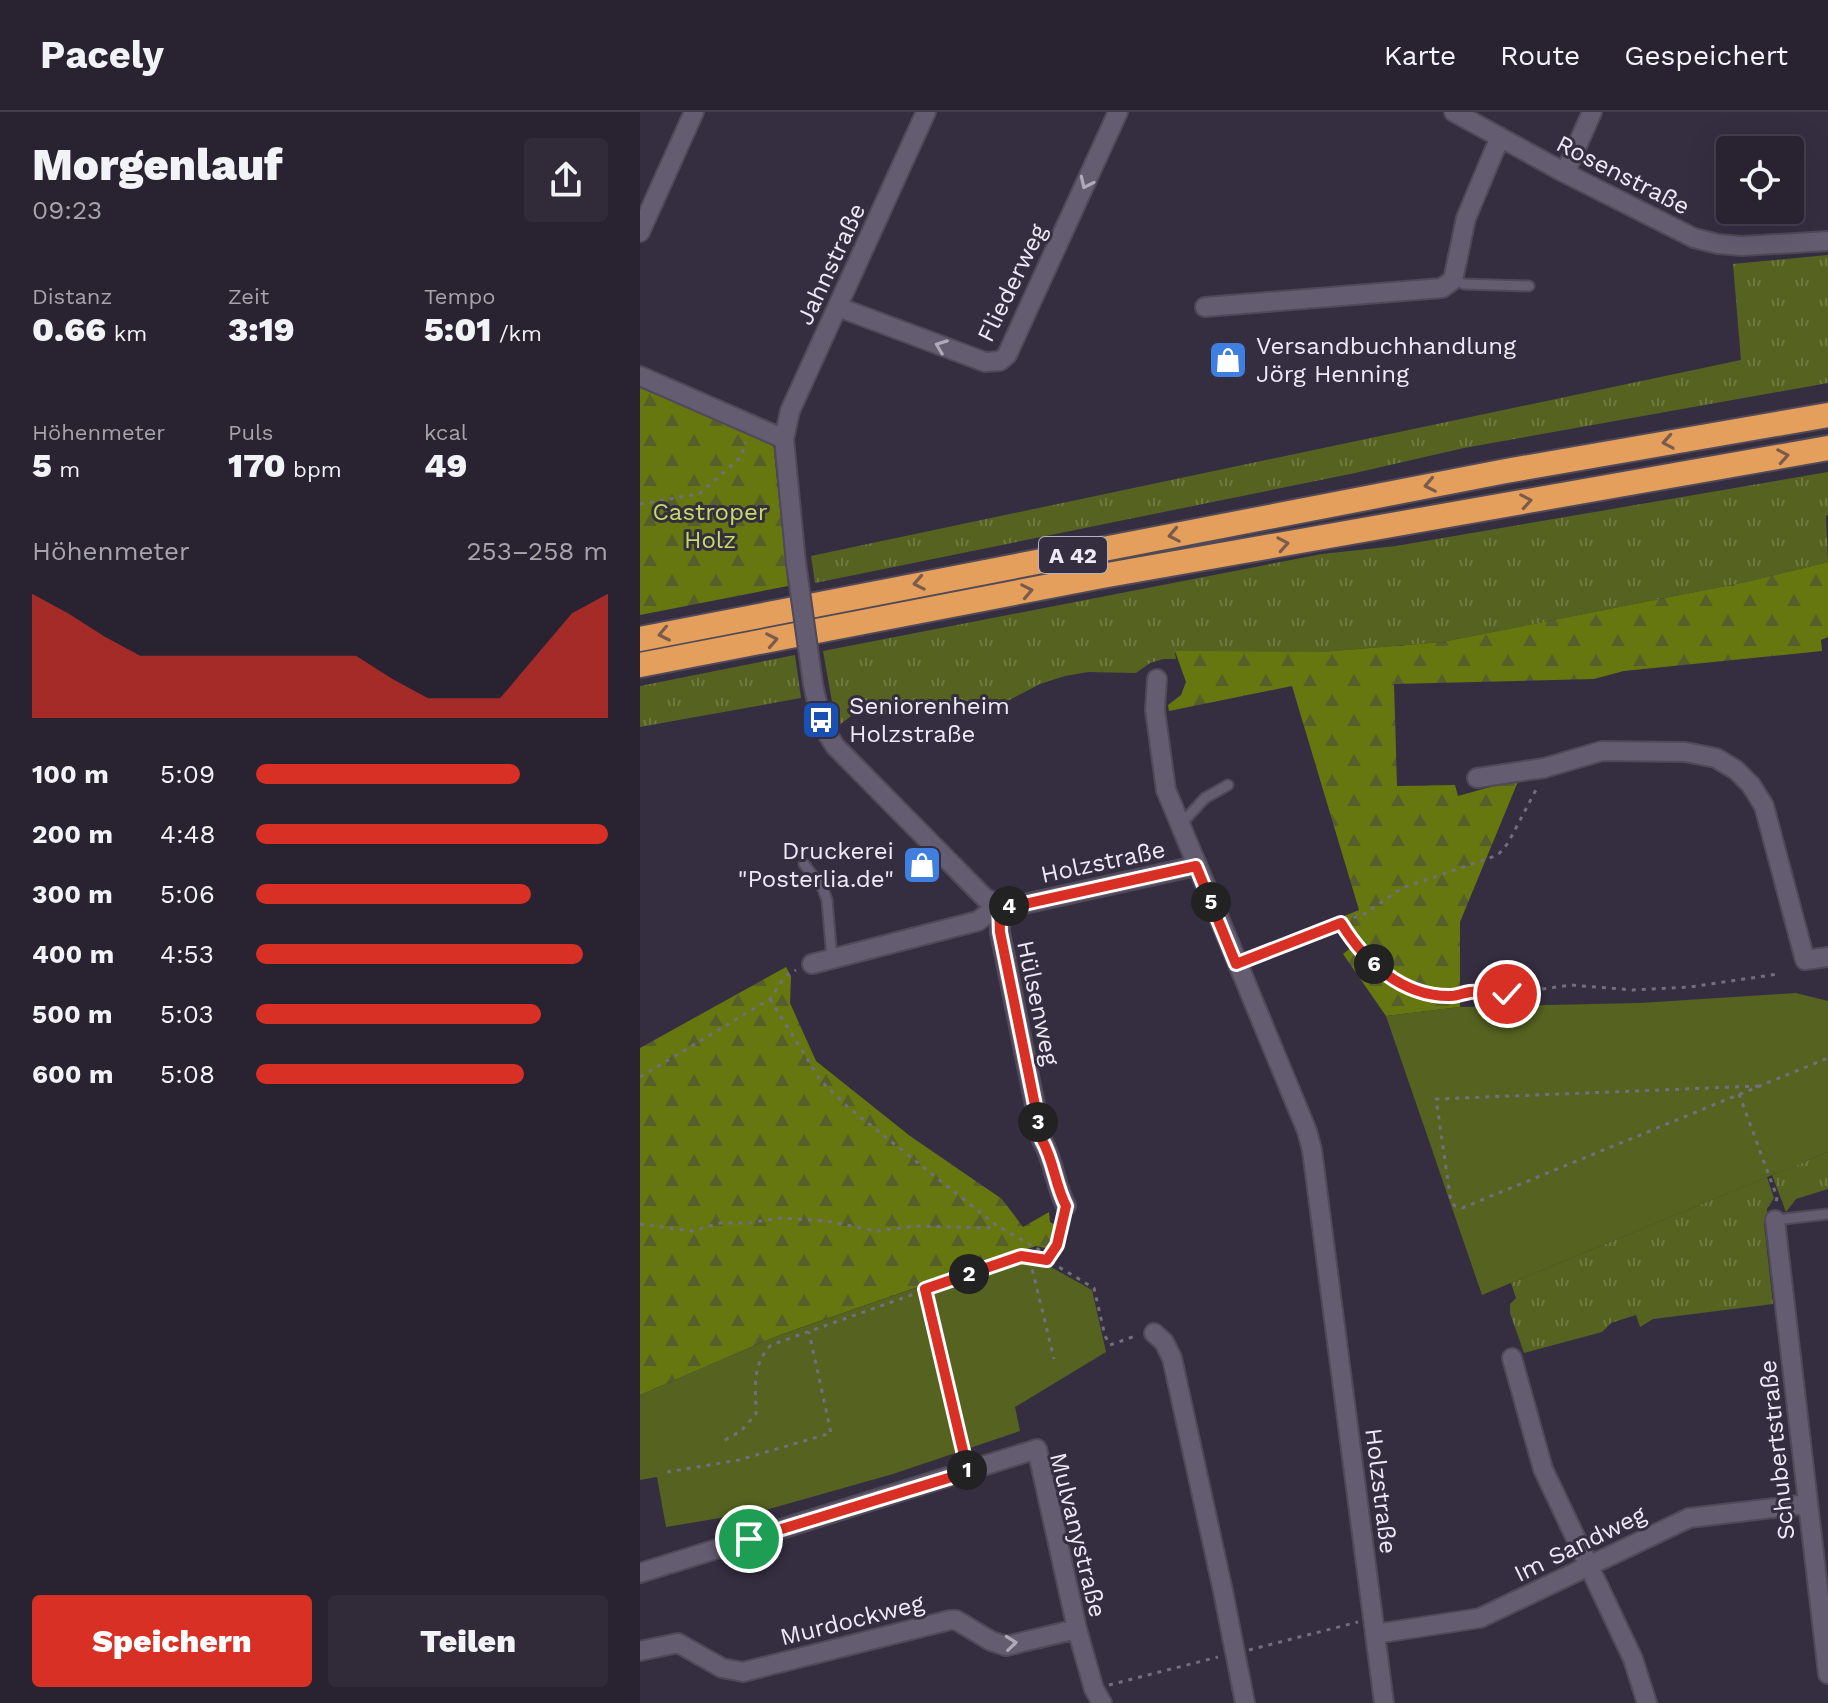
<!DOCTYPE html>
<html lang="de">
<head>
<meta charset="utf-8">
<style>
  body { margin:0; font-family:"Work Sans",sans-serif; background:#302a39; color:#f1f3f6; height:100vh; display:flex; flex-direction:column; font-size:30px; white-space:nowrap }
  * { box-sizing:border-box; margin:0 }
  p { font-size:26px; color:#a5a4ab }
  .icon { flex:none; width:44px; height:44px; fill:none; stroke:currentColor; stroke-width:2; stroke-linecap:round; stroke-linejoin:round }
  .map { position:relative; flex:1; overflow:hidden }
  .drawer { display:flex; flex-direction:column; background:#282231; width:640px }
  .drawer>* { flex:none }
  .fabs { position:absolute; left:1076px; top:24px; display:grid; gap:16px }
  .fabs a { display:grid; place-items:center; width:88px; height:88px; border-radius:8px; background:#282231; box-shadow:0 8px 32px #0002,0 0 0 2px #443f4d; font-size:40px }
  .pin { position:absolute; display:grid; place-items:center; width:68px; height:68px; color:#fff; margin:-34px; border:4px solid #fff; border-radius:50%; box-shadow:0 2px 8px #0007 }
  .km { position:absolute; width:40px; height:40px; margin:-20px; border-radius:50%; background:#222; color:#fff; font-size:22px; line-height:40px; text-align:center }
  .round { display:grid; place-items:center; flex:none; width:84px; height:84px; border-radius:8px; background:#302a39 }
  .head { display:flex; align-items:center; justify-content:space-between; height:136px; padding:0 32px }
  h1 { font-size:44px; font-weight:800; line-height:60px }
  .stats { display:grid; grid-template-columns:repeat(3,1fr); gap:12px; height:136px; padding:8px 32px }
  .stats div { display:grid; align-content:center }
  .stats b { font-size:34px; font-weight:800 }
  .stats small { font-size:22px; font-weight:400 }
  .stats p { font-size:22px }
  .chart { height:224px; padding:16px 32px }
  .chart p { display:flex; justify-content:space-between }
  .chart svg { width:100%; height:144px; margin-top:8px; fill:#d93025; opacity:.7 }
  .primary-button { display:flex; gap:16px; margin-top:auto; padding:16px 32px }
  .primary-button a { flex:1; height:92px; border-radius:8px; background:#d93025; color:#fff; font-size:32px; font-weight:800; line-height:92px; text-align:center }
  .primary-button a+a { background:#302a39; color:#f1f3f6 }
  ul { padding:0 32px; list-style:none; font-size:26px }
  li { display:grid; grid-template-columns:128px 96px 1fr; align-items:center; height:60px }
  li i { height:20px; border-radius:10px; background:#d93025 }
  header { display:flex; align-items:center; gap:48px; box-sizing:border-box; height:112px; padding:0 40px; background:#282231; border-bottom:2px solid #443f4d }
  header strong { font-size:38px }
  nav { display:flex; gap:44px; margin-inline-start:auto; font-size:28px }
  main { display:flex; flex:1; min-height:0 }
  .map>svg:first-child { display:block }
  .grass { fill:url(#grass-tufts) }
  .forest { fill:url(#forest-firs) }
  .green { fill:#566320 }
  .lines { fill:none; stroke-linecap:round; stroke-linejoin:round }
  .lane-casing { stroke:#4f4958; stroke-width:13 }
  .street-casing { stroke:#4f4958; stroke-width:22 }
  .highway-casing { stroke:#4f4958; stroke-width:28 }
  .path { stroke:#736d7d; stroke-width:3; stroke-dasharray:4 6; stroke-linecap:butt }
  .lane { stroke:#645c71; stroke-width:9 }
  .street { stroke:#645c71; stroke-width:18 }
  .highway { stroke:#e59f5c; stroke-width:24 }
  .street-bridge-casing { stroke:#4f4958; stroke-width:22; stroke-linecap:butt }
  .street-bridge { stroke:#645c71; stroke-width:18 }
  .oneway { stroke:#afaaba }
  .oneway2 { stroke:#7b5b4c }
  .route-casing { stroke:#fff; stroke-width:16 }
  .route { stroke:#d93025; stroke-width:10 }
  .labels { text-anchor:middle; dominant-baseline:central; stroke-width:6; stroke-linejoin:round; paint-order:stroke }
  .shield { fill:#352e41; stroke:#b6b1bf; stroke-width:2 }
  .shield-label { font-size:22px; font-weight:bold; fill:#ede9f5 }
  .street-label { font-size:24px; fill:#ede9f5; stroke:#352e41 }
  .poi-label { font-size:24px; fill:#ede9f5; stroke:#352e41; text-anchor:start }
  .park-label { font-size:24px; fill:#c4dc62; stroke:#352e41 }
</style>
</head>
<body>
<header>
<strong>Pacely</strong>
<nav><a>Karte</a><a>Route</a><a>Gespeichert</a></nav>
</header>
<main>
<section class="drawer">
<div class="head"><div><h1>Morgenlauf</h1><p>09:23</p></div><a class="round"><svg class="icon" aria-label="share" viewBox="0 0 24 24"><path d="M12 15V3M7 8l5-5 5 5M5 13v7h14v-7"/></svg></a></div>
<div class="stats">
<div><p>Distanz</p><b>0.66<small> km</small></b></div>
<div><p>Zeit</p><b>3:19</b></div>
<div><p>Tempo</p><b>5:01<small> /km</small></b></div>
</div>
<div class="stats">
<div><p>Höhenmeter</p><b>5<small> m</small></b></div>
<div><p>Puls</p><b>170<small> bpm</small></b></div>
<div><p>kcal</p><b>49</b></div>
</div>
<div class="chart"><p><span>Höhenmeter</span>253–258 m</p>
<svg viewBox="0 0 160 44" preserveAspectRatio="none"><path d="M0 44V6L10 12L20 19L30 25L40 25L50 25L60 25L70 25L80 25L90 25L100 32L110 38L120 38L130 38L140 25L150 12L160 6V44z"/></svg>
</div>
<ul>
<li><b>100 m</b>5:09<i style="width:75%"></i></li>
<li><b>200 m</b>4:48<i style="width:100%"></i></li>
<li><b>300 m</b>5:06<i style="width:78%"></i></li>
<li><b>400 m</b>4:53<i style="width:93%"></i></li>
<li><b>500 m</b>5:03<i style="width:81%"></i></li>
<li><b>600 m</b>5:08<i style="width:76%"></i></li>
</ul>
<div class="primary-button"><a>Speichern</a><a>Teilen</a></div>
</section>
<div class="map">
<svg width="1188" height="1591" viewBox="0 0 1188 1591">
  <defs>
    <pattern id="grass-tufts" width="24" height="20" patternUnits="userSpaceOnUse" patternTransform="scale(2)"><rect width="24" height="20" fill="#566320"/><path d="M3 7l-1-3M5 7V3M7 7l1-3M15 17l-1-3M17 17v-4M19 17l1-3" fill="none" stroke="#6f7941"/></pattern>
    <pattern id="forest-firs" width="22" height="20" patternUnits="userSpaceOnUse" patternTransform="scale(2)"><rect width="22" height="20" fill="#66770f"/><path d="M5 1l3.5 6h-7zM16 11l3.5 6h-7z" fill="#565e2c"/></pattern>
  </defs>
  <rect width="100%" height="100%" fill="#352e41"/>
  <!-- grass -->
  <path class="grass" d="M1188 143V271L824 336 715 361 175 471 171 444 1101 248 1093 152Z
    M1188 360V403L1186 404 1188 450 1106 470 802 530 681 540H535L536 547H523L510 551 496 561 448 560 425 564 400 572 350 598 346 586 231 604 227 599 211 604 198 614 195 606 183 539 682 442 756 434Z
    M155 543 161 586 0 615V574Z
    M1188 1040V1077L1156 1087 1146 1100 1132 1063Z
    M1127 1065 1134 1086 1127 1097 1128 1107 1124 1111 1133 1192 1013 1207 1000 1215 996 1203 971 1211 962 1220 884 1241 870 1201V1192L876 1186 871 1171Z"/>
  <!-- forest -->
  <path class="forest" d="M0 276 133 330 148 474 0 503Z
    M1188 450V525L1181 528 1182 539 984 559 954 567 754 572 757 674 815 673 818 684 879 667 820 810V895L746 904 703 842 718 830 711 824 702 805 719 798 652 574 529 599 528 593 541 583 546 570 535 539 681 540 802 530 1106 470Z
    M146 855 151 864 150 891 176 949 270 1024 362 1087 383 1115 409 1100 410 1110 420 1116 418 1127 411 1137 396 1134 137 1224 0 1283V936Z"/>
  <!-- green -->
  <path class="green" d="M1156 881 1188 889V1040L842 1183 746 904 820 895 1000 891Z
    M389 1137 404 1144 402 1150 452 1178 466 1240 375 1295 380 1319 253 1362 122 1399 26 1415 17 1365 0 1368V1283L137 1224Z"/>
  <g class="lines">
    <defs>
      <path id="lane" d="M813 168 824 172 889 174
        M541 712 565 686 588 673
        M164 752 183 777 187 788 192 847
        M1135 1108 1188 1102"/>
      <path id="street" d="M814 0 925 61 1054 126 1078 132 1102 134 1188 129
        M925 61 952 0
        M0 120 54 0
        M198 195 345 250 360 249 367 243 478 0
        M565 195 802 176 813 168 826 106 860 25
        M0 264 144 327
        M156 451 144 327 150 299 286 0
        M517 567 515 598 526 678 667 1019 672 1038 744 1591
        M173 572 182 613 195 634 345 786 359 793 375 794 556 754
        M837 666 904 656 962 639 1045 640 1076 646 1096 658 1111 673 1124 694 1165 848 1188 845
        M359 793 360 820 402 1028C414 1049 415 1073 426 1094
        M172 852 338 809 359 793
        M1135 1108 1188 1562
        M514 1221 524 1230 532 1246 583 1479 605 1591
        M872 1246 903 1357 993 1547 1007 1591
        M0 1461 397 1337 437 1517 454 1577 462 1591
        M735 1522 840 1506 1049 1406 1167 1392
        M0 1539 38 1531 82 1556 103 1560 310 1508H316L351 1529 366 1534 437 1517"/>
      <path id="highway" d="M0 527 866 359 1188 303
        M0 553 462 464 1188 336"/>
    </defs>
    <!-- lane casing -->
    <use href="#lane" class="lane-casing"/>
    <!-- street casing -->
    <use href="#street" class="street-casing"/>
    <!-- highway casing -->
    <use href="#highway" class="highway-casing"/>
    <!-- path -->
    <path class="path" d="M0 392 59 382 101 345 106 330
      M701 811 715 833 747 864 768 875 791 882H867L931 873 993 878 1050 875 1138 862
      M611 846 726 801 762 776 858 743 868 731 898 674
      M130 887 181 969 209 996 356 1113 410 1144
      M0 965 130 887 145 864 156 858
      M1119 974 796 987 811 1090 815 1094 822 1096 1188 946
      M1099 982 1137 1085 1136 1091
      M0 1112 52 1119 80 1111H109L139 1106 187 1109 236 1119 276 1114 348 1116 356 1113
      M409 1145 417 1133 423 1108
      M390 1148 414 1247
      M285 1177 323 1345
      M85 1328 101 1319 116 1302C116 1275 111 1254 131 1233L381 1144 407 1148 454 1176 465 1224 470 1233 498 1223
      M27 1360 99 1348 191 1321 169 1220
      M609 1538 718 1510
      M469 1573 578 1545"/>
    <!-- lane -->
    <use href="#lane" class="lane"/>
    <!-- street -->
    <use href="#street" class="street"/>
    <!-- highway -->
    <use href="#highway" class="highway"/>
    <defs>
      <path id="street-bridge" d="M156 451 173 572"/>
    </defs>
    <!-- street-bridge casing -->
    <use href="#street-bridge" class="street-bridge-casing"/>
    <!-- street-bridge -->
    <use href="#street-bridge" class="street-bridge"/>
  </g>
  <!-- one-way arrows -->
  <defs><path id="oneway-chevron" d="M-2-3.5L2.5 0L-2 3.5" fill="none" stroke-width="1.6" stroke-linecap="round" stroke-linejoin="round" transform="scale(2)"/></defs>
  <g class="oneway">
    <use href="#oneway-chevron" transform="translate(446 71) rotate(115)"/>
    <use href="#oneway-chevron" transform="translate(301 234) rotate(-159)"/>
    <use href="#oneway-chevron" transform="translate(371 1531) rotate(-6)"/>
  </g>
  <g class="oneway2">
    <use href="#oneway-chevron" transform="translate(1028 330) rotate(170)"/>
    <use href="#oneway-chevron" transform="translate(1143 344) rotate(-10)"/>
    <use href="#oneway-chevron" transform="translate(790 373) rotate(169)"/>
    <use href="#oneway-chevron" transform="translate(886 389) rotate(-10)"/>
    <use href="#oneway-chevron" transform="translate(534 423) rotate(169)"/>
    <use href="#oneway-chevron" transform="translate(643 432) rotate(-10)"/>
    <use href="#oneway-chevron" transform="translate(279 471) rotate(169)"/>
    <use href="#oneway-chevron" transform="translate(387 479) rotate(-11)"/>
    <use href="#oneway-chevron" transform="translate(24 522) rotate(168)"/>
    <use href="#oneway-chevron" transform="translate(132 528) rotate(-11)"/>
  </g>
  <g class="lines">
    <defs>
      <path id="route" d="M109 1427 328 1360 285 1177 381 1144 407 1148 417 1133 426 1094C415 1073 414 1049 402 1028L360 820 359 793 375 794 556 754 596 852 701 811C725 850 762 885 811 884 817 884 823 881 830 880 842 879 855 882 867 882"/>
    </defs>
    <!-- route casing -->
    <use href="#route" class="route-casing"/>
    <!-- route -->
    <use href="#route" class="route"/>
  </g>
  <!-- icons -->
  <defs>
    <symbol id="shop-square" viewBox="-11 -11 22 22"><rect x="-9" y="-9" width="18" height="18" rx="4" fill="#3f7fe0" stroke="#352e41"/><path d="M-5-2.5h2.3a2.7 3.5 0 0 1 5.4 0H5L5.5 6h-11ZM-1.5-2.5h3a1.5 2.3 0 0 0-3 0Z" fill="#fff"/></symbol>
    <symbol id="bus-square" viewBox="-11 -11 22 22"><rect x="-9" y="-9" width="18" height="18" rx="4" fill="#1a4fb4" stroke="#352e41"/><path d="M-5-6H5V4H4V6H2V4H-2V6H-4V4H-5ZM-3.5-4V0h7V-4ZM-3.5 1.2v1.5H-2V1.2ZM2 1.2v1.5H3.5V1.2Z" fill="#fff"/></symbol>
  </defs>
  <g fill-rule="evenodd">
    <use href="#shop-square" x="566" y="226" width="44" height="44"/>
    <use href="#bus-square" x="159" y="586" width="44" height="44"/>
    <use href="#shop-square" x="260" y="731" width="44" height="44"/>
  </g>
  <g class="labels">
    <!-- shield labels -->
    <rect class="shield" x="399" y="425" width="68" height="36" rx="6"/>
    <g class="shield-label">
      <text x="433" y="443">A 42</text>
    </g>
    <!-- street labels -->
    <g class="street-label">
      <text transform="translate(983 63) rotate(27)">Rosenstraße</text>
      <text transform="translate(191 152) rotate(-65)">Jahnstraße</text>
      <text transform="translate(372 171) rotate(-64)">Fliederweg</text>
      <text transform="translate(463 750) rotate(-12)">Holzstraße</text>
      <text transform="translate(398 891) rotate(78)">Hülsenweg</text>
      <text transform="translate(1137 1338) rotate(-96)">Schubertstraße</text>
      <text transform="translate(741 1379) rotate(83)">Holzstraße</text>
      <text transform="translate(438 1423) rotate(76)">Mulvanystraße</text>
      <text transform="translate(940 1432) rotate(-26)">Im Sandweg</text>
      <text transform="translate(212 1508) rotate(-14)">Murdockweg</text>
    </g>
    <!-- poi labels -->
    <g class="poi-label">
      <text x="616" y="234">Versandbuchhandlung<tspan x="616" dy="28">Jörg Henning</tspan></text>
      <text x="209" y="594">Seniorenheim<tspan x="209" dy="28">Holzstraße</tspan></text>
      <text x="254" y="739" text-anchor="end">Druckerei<tspan x="254" dy="28">"Posterlia.de"</tspan></text>
    </g>
    <!-- park labels -->
    <g class="park-label">
      <text x="70" y="400">Castroper<tspan x="70" dy="28">Holz</tspan></text>
    </g>
  </g>
</svg>
<div class="fabs">
<a><svg class="icon" aria-label="locate" viewBox="0 0 24 24"><circle cx="12" cy="12" r="6"/><path d="M12 2v4M12 18v4M2 12h4M18 12h4"/></svg></a>
</div>
<div class="pin" style="left:109px;top:1427px;background:#1e9e55"><svg class="icon" aria-label="arrive" viewBox="0 0 24 24"><path d="M6 21V4h12l-3 4 3 4H6"/></svg></div>
<div class="pin" style="left:867px;top:882px;background:#d93025"><svg class="icon" aria-label="check" viewBox="0 0 24 24"><path d="M5 12l5 5 9-10"/></svg></div>
<b class="km" style="left:327px;top:1358px">1</b>
<b class="km" style="left:329px;top:1162px">2</b>
<b class="km" style="left:398px;top:1010px">3</b>
<b class="km" style="left:369px;top:794px">4</b>
<b class="km" style="left:571px;top:790px">5</b>
<b class="km" style="left:734px;top:852px">6</b>
</div>
</main>
</body>
</html>
